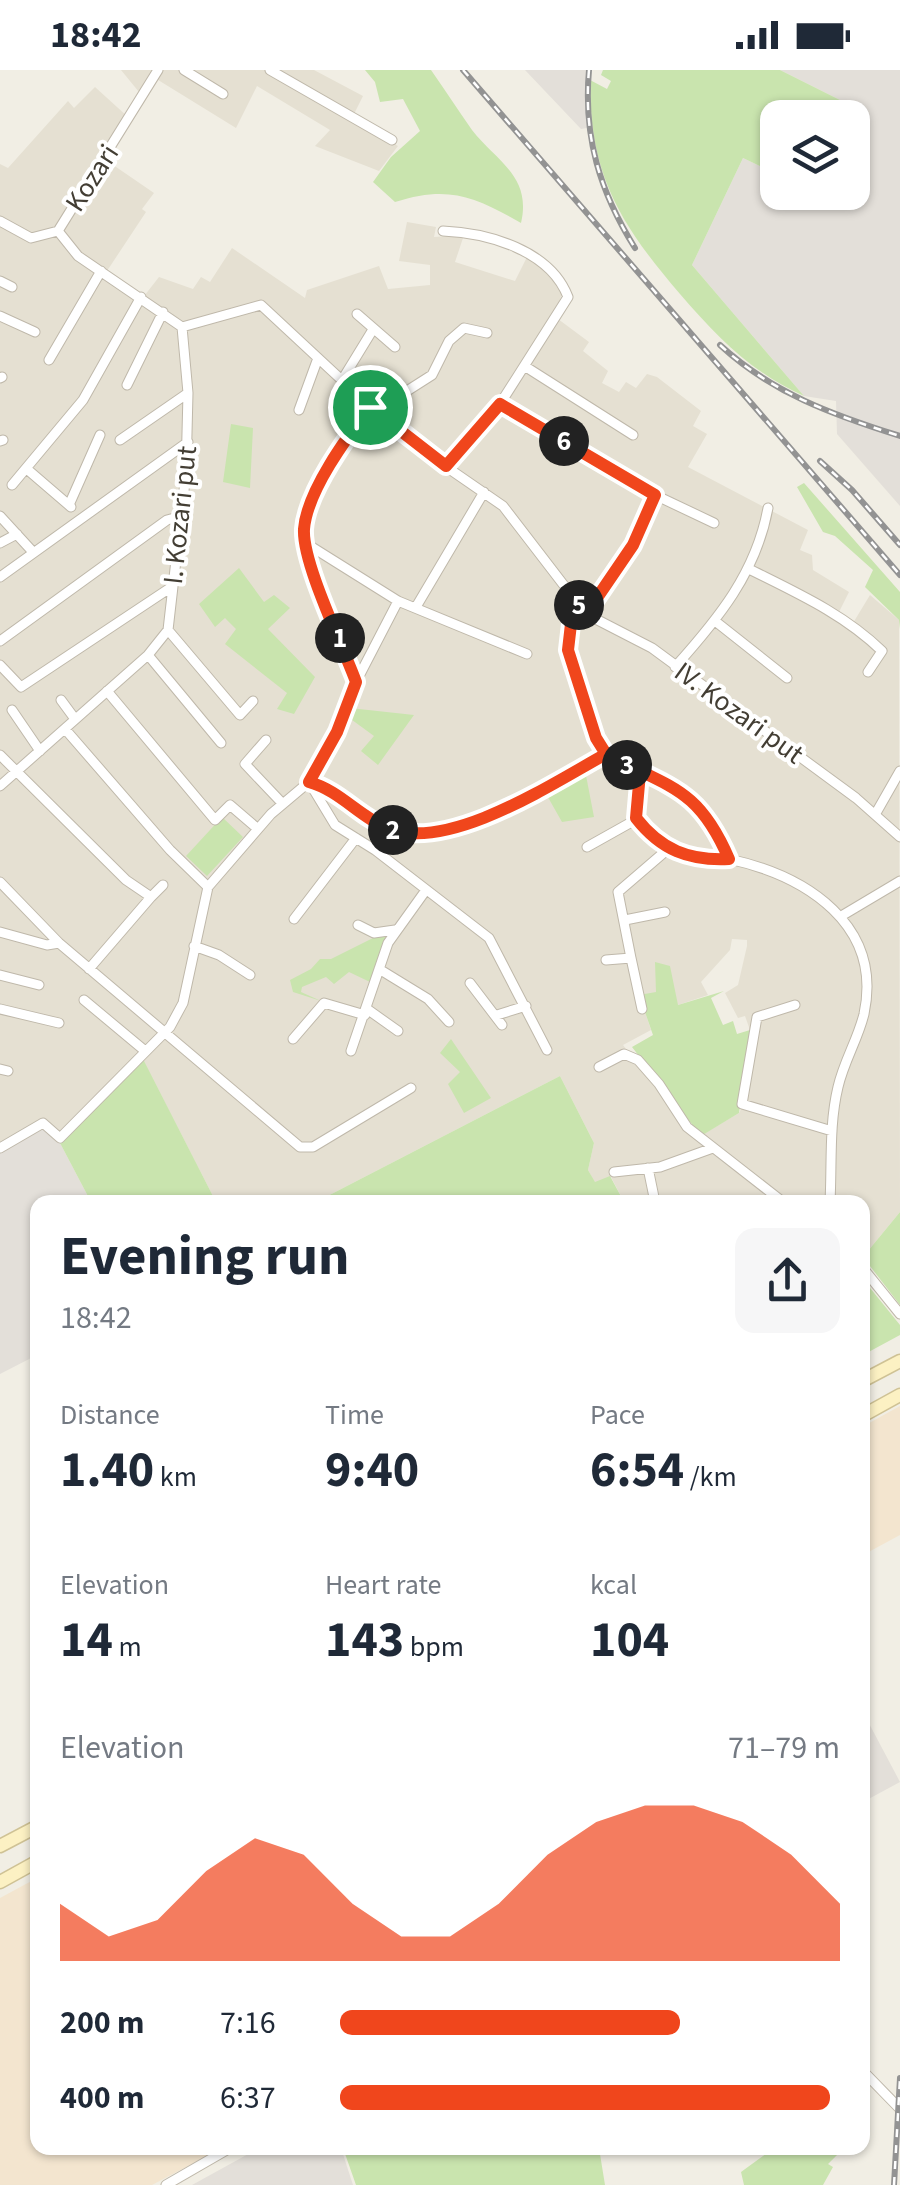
<!DOCTYPE html>
<html lang="en">
<head>
<meta charset="utf-8">
<style>
  body { margin:0; font-family:"Source Sans 3",sans-serif; background:#f6f6f7; color:#1f2937; height:100vh; display:flex; flex-direction:column; font-size:38px; white-space:nowrap }
  * { box-sizing:border-box; margin:0 }
  p { font-size:32px; color:#747a83 }
  .icon { flex:none; width:55px; height:55px; fill:none; stroke:currentColor; stroke-width:2; stroke-linecap:round; stroke-linejoin:round }
  .map { position:relative; flex:1; overflow:hidden }
  .panel { position:absolute; left:30px; top:1125px; width:840px; height:960px; display:flex; flex-direction:column; background:#fff; border-radius:20px; box-shadow:0 2px 8px #0004 }
  .panel>* { flex:none }
  .controls { position:absolute; left:760px; top:30px; display:grid; gap:20px }
  .controls a { display:grid; place-items:center; width:110px; height:110px; border-radius:20px; background:#fff; box-shadow:0 2px 8px #0004; font-size:50px }
  .pin { position:absolute; display:grid; place-items:center; width:85px; height:85px; color:#fff; margin:-42px; border:5px solid #fff; border-radius:50%; box-shadow:0 2px 10px #0007 }
  .km { position:absolute; width:50px; height:50px; margin:-25px; border-radius:50%; background:#222; color:#fff; font-size:28px; line-height:50px; text-align:center }
  .round { display:grid; place-items:center; flex:none; width:105px; height:105px; border-radius:20px; background:#f6f6f7 }
  .headline { display:flex; align-items:center; justify-content:space-between; height:170px; padding:0 30px }
  h1 { font-size:55px; font-weight:700; line-height:75px }
  .metrics { display:grid; grid-template-columns:repeat(3,1fr); gap:15px; height:170px; padding:10px 30px }
  .metrics div { display:grid; align-content:center }
  .metrics b { font-size:50px; font-weight:700 }
  .metrics small { font-size:28px; font-weight:400 }
  .metrics p { font-size:28px }
  .chart { height:280px; padding:20px 30px }
  .chart p { display:flex; justify-content:space-between }
  .chart svg { width:100%; height:180px; margin-top:10px; fill:#f0461c; opacity:.7 }
  ul { padding:0 30px; list-style:none; font-size:32px }
  li { display:grid; grid-template-columns:160px 120px 1fr; align-items:center; height:75px }
  li i { height:25px; border-radius:12px; background:#f0461c }
  .status { display:flex; justify-content:space-between; align-items:center; height:70px; padding:0 50px; background:#fff; direction:ltr }
  .status svg { height:28px; fill:currentColor }
  .map>svg:first-child { display:block }
  .residential { fill:#e5e0d2; fill-rule:evenodd }
  .commercial { fill:#f3e5cf }
  .industrial { fill:#e3dfd9 }
  .green { fill:#c9e4ae }
  .lines { fill:none; stroke-linecap:round; stroke-linejoin:round }
  .street-casing { stroke:#bfb8aa; stroke-width:11 }
  .secondary-casing { stroke:#cfc295; stroke-width:15 }
  .street { stroke:#fff; stroke-width:9 }
  .secondary { stroke:#fcf1c3; stroke-width:12 }
  .rail-casing { stroke:#939393; stroke-width:6 }
  .rail { stroke:#fff; stroke-width:2.5; stroke-dasharray:8; stroke-linecap:butt }
  .route-casing { stroke:#fff; stroke-width:20 }
  .route { stroke:#f0461c; stroke-width:12 }
  .labels { text-anchor:middle; dominant-baseline:central; stroke-width:8; stroke-linejoin:round; paint-order:stroke }
  .street-label { font-size:28px; fill:#433e34; stroke:#fff }
</style>
</head>
<body>
<div class="status"><b>18:42</b><svg viewBox="0 0 49 12"><path d="M0 12V9h3v3zM5 12V6h3v6zM10 12V3h3v9zM15 12V0h3v12zM26 1h20v11H26zM47 4h2v5h-2z"/></svg></div>
<div class="map">
<svg width="900" height="2115" viewBox="0 0 900 2115">
  <rect width="100%" height="100%" fill="#f1eee4"/>
  <!-- residential -->
  <path class="residential" d="M121 0H314L363 26 351 50 398 76 379 101 315 76 330 60 257 16 236 58 150 5 139 22Z
    M95 17 128 47 103 88 154 123 142 139 146 142 103 207 141 230 159 207 193 219 201 207 210 212 232 178 305 228 307 220 379 196 388 219 430 215V195L399 191 407 152 436 157 434 167 464 165 455 192 515 211 527 187 543 197 563 221 554 246 589 272 583 281 608 301 602 313 619 322 626 312 636 318 647 304 657 307 701 341 693 356 707 364 688 397 808 460 800 480 812 485 813 500 849 522 836 548 850 558 870 525 899 550 900 1142 863 1187 862 1132H624L611 1107 595 1113 588 1100 594 1073 560 1006 316 1132H216L143 990 60 1073 43 1059 0 1081V94L8 98 68 31 74 38ZM584 693 589 727 593 747 542 716ZM732 869 747 870V876L738 915 725 923 738 948 745 946 750 960 759 962 747 1028 739 1043 695 1069 623 975 651 960 640 927 678 935 708 925 701 912 730 880Z"/>
  <!-- commercial -->
  <path class="commercial" d="M900 1336V1465L863 1485 862 1357Z
    M37 1808 38 2078H222L152 2115H0V1828Z"/>
  <!-- industrial -->
  <path class="industrial" d="M525 0H591L592 57 581 59Z
    M780 0H900V436L837 364 836 331 804 326 692 195 743 88 777 104 778 122 817 123 839 133 845 123 852 122 855 102 870 108 863 88 866 72 840 30Z
    M44 1058 60 1073 91 1132H38L37 1285 0 1304V1081Z
    M864 1644 900 1712 863 1732 862 1645Z
    M259 2078H341L353 2115H192Z"/>
  <!-- green -->
  <path class="green" d="M365 0H431C445 20 458 40 472 60 496 91 532 106 521 153 474 126 448 115 395 132L373 112 391 87 420 61 403 29 380 32 375 12Z
    M603 0H780L840 30 851 47 778 48 777 104 743 88 692 195 804 326C751 302 718 268 680 224 621 155 589 105 590 10L607 19 611 11 601 5Z
    M231 354 253 358 250 418 223 412Z
    M804 413 900 522V559L899 550 865 517 873 500 835 466 823 462 797 417Z
    M239 498 264 532 274 525 290 538 268 559 315 607 294 644 277 639 287 623 225 574 236 559 225 548 215 557 199 534Z
    M350 638 414 645 378 695 361 681 374 666 348 647Z
    M585 700 594 747 562 752 545 722Z
    M222 747 243 767 207 806 186 786Z
    M379 865H385L386 871 370 912 349 902 334 914 326 907 302 917 301 922 321 931 293 922 290 910 311 899 320 889H331Z
    M655 892 670 896 678 935 724 921 711 928 723 955 733 951 737 964 750 960 739 1043 701 1066 632 977 653 965 639 925 656 922Z
    M451 969 491 1028 464 1043 448 1014 460 1002 440 983Z
    M143 989 216 1132H91L60 1073Z
    M560 1006 594 1073 588 1100 595 1112 610 1106 624 1132H316Z
    M900 1142V1235L863 1187Z
    M862 1208 900 1255V1265L863 1285Z
    M343 2078H599L605 2115H356Z
    M774 2078H838V2084L828 2094 833 2097 823 2115H744L741 2102Z"/>
  <g class="lines">
    <defs>
      <path id="street" d="M184 0 223 24
        M270 0 392 70
        M0 151 31 168 58 161 158 0
        M443 161C488 163 550 180 568 227L500 334 446 396
        M0 211 12 217
        M357 244 395 277
        M0 246 35 262
        M182 257 261 235 403 367 503 436 586 544 652 578 856 728 900 767
        M49 290 101 201
        M526 297 633 365
        M0 308 2 307
        M342 310 372 261
        M127 315 163 242
        M500 334 655 425 714 453
        M299 340 318 288
        M374 342 432 305 449 271 464 258 487 263
        M120 370 188 323
        M0 371 3 370
        M28 400 71 437
        M12 415 83 330 141 227
        M69 435 100 365
        M0 446 33 482
        M0 473 17 464
        M307 474 398 531 527 584
        M749 499C797 523 844 544 882 581L868 602
        M0 507 188 372
        M573 528 568 580 596 668 606 684 669 715 706 742 729 789C807 806 883 855 864 944 858 969 844 991 838 1017 829 1054 832 1094 830 1132
        M416 537 484 422
        M586 544 633 475 655 425
        M715 551 787 608
        M168 560 240 645 253 631
        M0 571 167 450 178 447
        M148 585 221 673
        M0 595 21 617 173 516
        M675 597C718 549 756 503 768 438
        M356 612 398 531
        M107 621 215 750 230 735 258 759
        M61 630 75 649
        M12 640 40 681
        M65 659 170 780 208 817
        M266 670 245 694 282 733
        M0 685 126 810 151 827 163 815
        M640 703 637 749C661 781 690 791 729 789
        M309 712 335 755 375 780 489 868 547 980
        M309 712C341 721 360 748 390 759 452 781 552 713 606 684
        M0 716 148 585 168 560 186 403 188 323 182 257 78 186 58 161
        M876 743 900 701
        M587 777 637 749
        M0 812 59 873 300 1077H313L411 1018
        M843 845 900 811
        M294 849 356 768
        M625 850 665 842
        M358 855 374 863 395 860
        M0 862 47 875 59 873
        M194 876 219 885 250 905
        M631 888 642 939
        M606 890 631 888 618 822 668 779
        M89 899 151 827
        M379 899 428 929 449 952
        M0 905 39 915
        M470 913 502 955
        M84 930 144 980
        M795 935 757 947 742 1034 832 1061
        M0 939 59 953
        M367 939 398 961
        M497 945 526 936
        M293 969 324 933 365 945
        M351 981 388 873 426 820
        M599 997 624 984 638 990 659 1014 687 1057 783 1132
        M0 999 8 1001
        M0 1078 43 1053 60 1068 170 957 183 933 208 817 271 744 309 712 337 662 356 612C343 576 302 493 304 459 307 421 347 367 369 337
        M648 1098 655 1132
        M614 1102 660 1097 710 1079
        M862 1197 900 1244
        M862 2000 900 2039
        M166 2115 230 2078"/>
      <path id="secondary" d="M862 1311 900 1291
        M862 1346 900 1325
        M0 1776 38 1756
        M0 1812 38 1791"/>
    </defs>
    <!-- street casing -->
    <use href="#street" class="street-casing"/>
    <!-- secondary casing -->
    <use href="#secondary" class="secondary-casing"/>
    <!-- street -->
    <use href="#street" class="street"/>
    <!-- secondary -->
    <use href="#secondary" class="secondary"/>
    <defs>
      <path id="rail" d="M463 0 900 505
        M589 0C583 67 600 122 635 178
        M720 275C772 323 833 345 900 366
        M820 391 852 420 900 475
        M894 2115 900 2008"/>
    </defs>
    <!-- rail casing -->
    <use href="#rail" class="rail-casing"/>
    <!-- rail -->
    <use href="#rail" class="rail"/>
  </g>
  <g class="lines">
    <defs>
      <path id="route" d="M370 337C347 367 307 421 304 459 302 493 343 576 356 612L337 662 309 712C341 721 360 748 390 759 451 781 553 713 606 684 670 718 698 717 729 789 689 791 661 780 636 748L640 703 606 684 596 668 568 580 574 528 586 544 633 475 655 425 500 334 446 396 370 337"/>
    </defs>
    <!-- route casing -->
    <use href="#route" class="route-casing"/>
    <!-- route -->
    <use href="#route" class="route"/>
  </g>
  <g class="labels">
    <!-- street labels -->
    <g class="street-label">
      <text transform="translate(92 108) rotate(-57)">Kozari</text>
      <text transform="translate(180 445) rotate(-84)">I. Kozari put</text>
      <text transform="translate(739 643) rotate(36)">IV. Kozari put</text>
    </g>
  </g>
</svg>
<div class="controls">
<a><svg class="icon" aria-label="layers" viewBox="0 0 24 24"><path d="M12 4l9 5-9 5-9-5zM3 14l9 5 9-5"/></svg></a>
</div>
<div class="pin" style="left:370px;top:337px;background:#1e9e55"><svg class="icon" aria-label="arrive" viewBox="0 0 24 24"><path d="M6 21V4h12l-3 4 3 4H6"/></svg></div>
<b class="km" style="left:340px;top:568px">1</b>
<b class="km" style="left:393px;top:760px">2</b>
<b class="km" style="left:627px;top:695px">3</b>
<b class="km" style="left:579px;top:535px">5</b>
<b class="km" style="left:564px;top:371px">6</b>
<section class="panel">
<div class="headline"><div><h1>Evening run</h1><p>18:42</p></div><a class="round"><svg class="icon" aria-label="share" viewBox="0 0 24 24"><path d="M12 15V3M7 8l5-5 5 5M5 13v7h14v-7"/></svg></a></div>
<div class="metrics">
<div><p>Distance</p><b>1.40<small> km</small></b></div>
<div><p>Time</p><b>9:40</b></div>
<div><p>Pace</p><b>6:54<small> /km</small></b></div>
</div>
<div class="metrics">
<div><p>Elevation</p><b>14<small> m</small></b></div>
<div><p>Heart rate</p><b>143<small> bpm</small></b></div>
<div><p>kcal</p><b>104</b></div>
</div>
<div class="chart"><p><span>Elevation</span>71–79 m</p>
<svg viewBox="0 0 160 44" preserveAspectRatio="none"><path d="M0 44V30L10 38L20 34L30 22L40 14L50 18L60 30L70 38L80 38L90 30L100 18L110 10L120 6L130 6L140 10L150 18L160 30V44z"/></svg>
</div>
<ul>
<li><b>200 m</b>7:16<i style="width:68%"></i></li>
<li><b>400 m</b>6:37<i style="width:98%"></i></li>
</ul>
</section>
</div>
</body>
</html>
